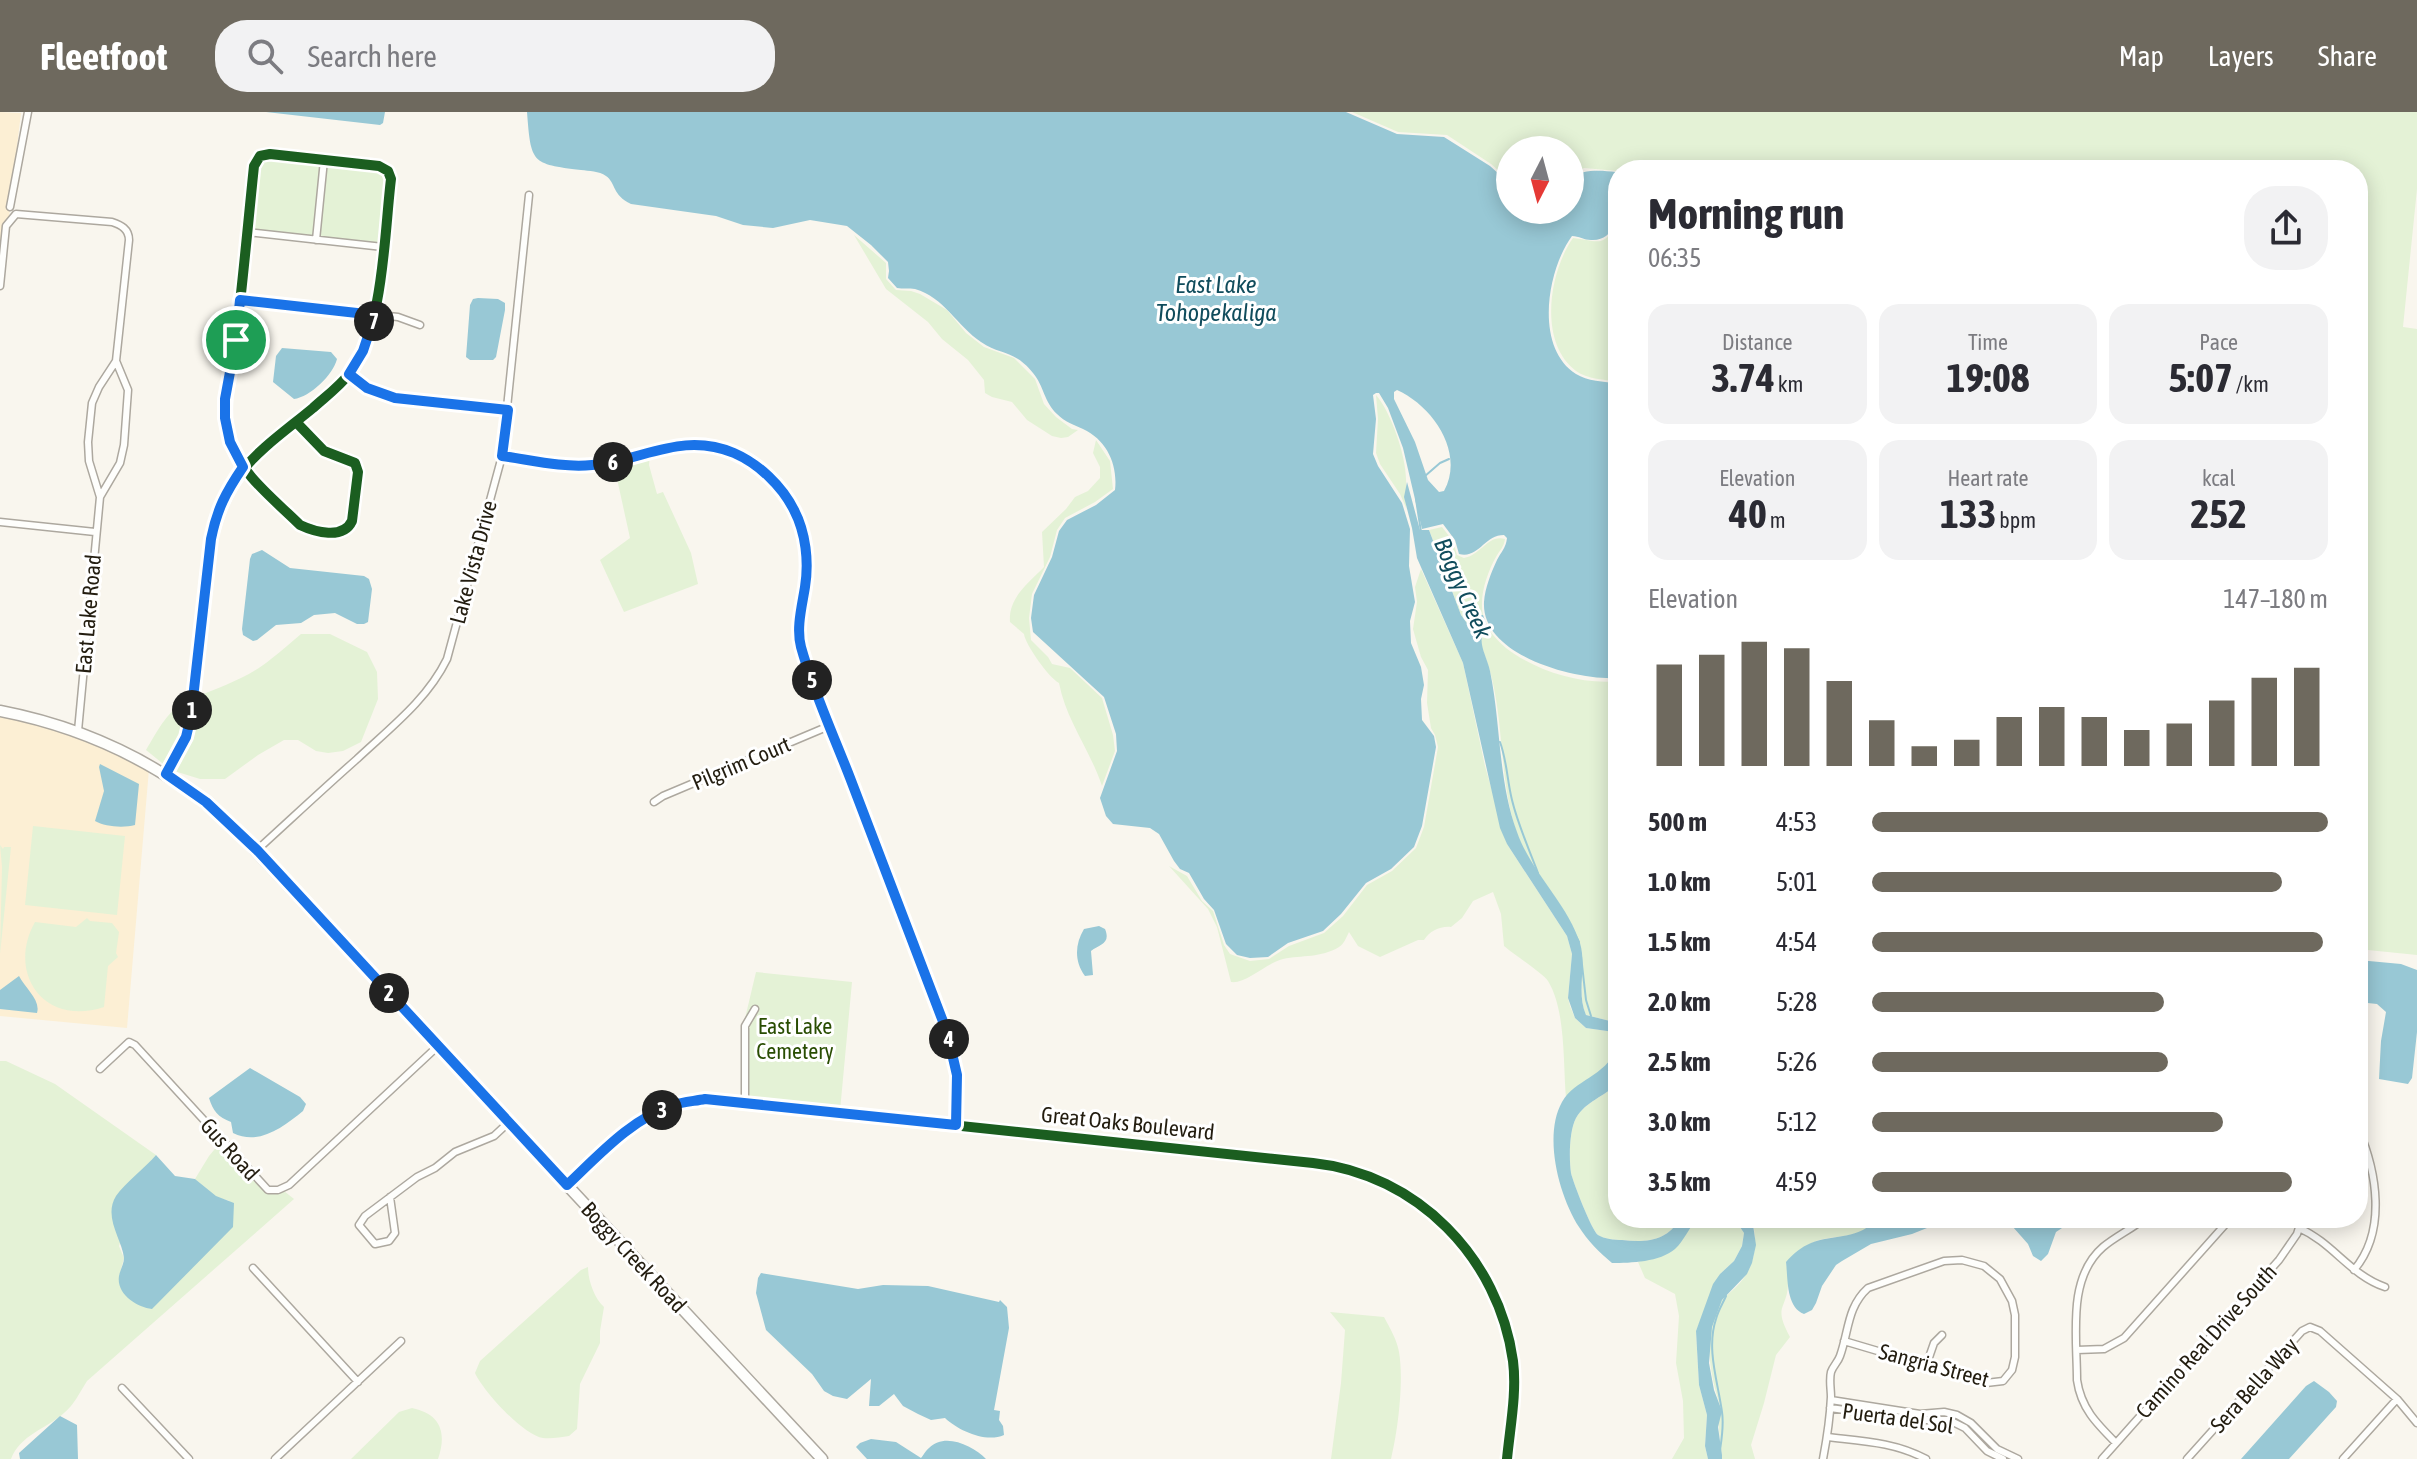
<!DOCTYPE html>
<html lang="en">
<head>
<meta charset="utf-8">
<style>
  body { margin:0; font-family:"Asap Condensed",sans-serif; background:#f2f2f3; color:#2b2b33; height:100vh; display:flex; flex-direction:column; font-size:30px; white-space:nowrap }
  * { box-sizing:border-box; margin:0 }
  p { font-size:26px; color:#7c7c81 }
  .icon { flex:none; width:44px; height:44px; fill:none; stroke:currentColor; stroke-width:2; stroke-linecap:round; stroke-linejoin:round }
  .map { position:relative; flex:1; overflow:hidden }
  .side { position:absolute; left:1608px; top:48px; width:760px; height:1068px; display:flex; flex-direction:column; background:#fff; border-radius:32px; box-shadow:0 4px 20px #0003 }
  .side>* { flex:none }
  .needle { width:52px; rotate:186deg }
  .buttons { position:absolute; left:1496px; top:24px; display:grid; gap:16px }
  .buttons a { display:grid; place-items:center; width:88px; height:88px; border-radius:50%; background:#fff; box-shadow:0 4px 20px #0003; font-size:40px }
  .pin { position:absolute; display:grid; place-items:center; width:68px; height:68px; color:#fff; margin:-34px; border:4px solid #fff; border-radius:50%; box-shadow:0 2px 8px #0007 }
  .km { position:absolute; width:40px; height:40px; margin:-20px; border-radius:50%; background:#222; color:#fff; font-size:22px; line-height:40px; text-align:center }
  .round { display:grid; place-items:center; flex:none; width:84px; height:84px; border-radius:32px; background:#f2f2f3 }
  .summary { display:flex; align-items:center; justify-content:space-between; height:136px; padding:0 40px }
  h1 { font-size:44px; font-weight:700; line-height:60px }
  .metrics { display:grid; grid-template-columns:repeat(3,1fr); gap:12px; height:136px; padding:8px 40px }
  .metrics div { display:grid; align-content:center; border-radius:20px; background:#f2f2f3; text-align:center }
  .metrics b { font-size:40px; font-weight:700 }
  .metrics small { font-size:22px; font-weight:400 }
  .metrics p { font-size:22px }
  .chart { height:224px; padding:16px 40px }
  .chart p { display:flex; justify-content:space-between }
  .chart svg { width:100%; height:144px; margin-top:8px; stroke:#6e695e; stroke-width:6 }
  ul { padding:0 40px; list-style:none; font-size:26px }
  li { display:grid; grid-template-columns:128px 96px 1fr; align-items:center; height:60px }
  li i { height:20px; border-radius:10px; background:#6e695e }
  header { display:flex; align-items:center; gap:48px; box-sizing:border-box; height:112px; padding:0 40px; background:#6e695e; color:#fff }
  header strong { font-size:38px }
  nav { display:flex; gap:44px; margin-inline-start:auto; font-size:28px }
  .search { width:560px; height:72px; background:#f2f2f3; display:flex; align-items:center; gap:20px; box-sizing:border-box; padding:0 28px; border-radius:32px; color:#7c7c81; font-size:30px }
  .map>svg:first-child { display:block }
  .built { fill:#fcefd4 }
  .green { fill:#e4f2d6 }
  .water { fill:#98c8d5; fill-rule:evenodd }
  .lines { fill:none; stroke-linecap:round; stroke-linejoin:round }
  .stream { stroke:#98c8d5; stroke-width:2 }
  .street-casing { stroke:#ada89f; stroke-width:9 }
  .primary-casing { stroke:#ada89f; stroke-width:13 }
  .street { stroke:#fefefc; stroke-width:6 }
  .primary { stroke:#fefefc; stroke-width:10 }
  .cycleway-casing { stroke:#fff; stroke-width:15 }
  .cycleway { stroke:#1b5e20; stroke-width:10 }
  .route-casing { stroke:#fff; stroke-width:16 }
  .route { stroke:#1a73e8; stroke-width:10 }
  .labels { text-anchor:middle; dominant-baseline:central; stroke-width:6; stroke-linejoin:round; paint-order:stroke }
  .street-label { font-size:22px; fill:#231d10; stroke:#fff }
  .park-label { font-size:22px; fill:#294d02; stroke:#fff }
  .water-label { font-size:24px; font-style:italic; fill:#104c5c; stroke:#fff }
</style>
</head>
<body>
<header>
<strong>Fleetfoot</strong>
<div class="search"><svg class="icon" aria-label="search" viewBox="0 0 24 24"><circle cx="10" cy="10" r="6"/><path d="M15 15l6 6"/></svg>Search here</div>
<nav><a>Map</a><a>Layers</a><a>Share</a></nav>
</header>
<div class="map">
<svg width="2417" height="1347" viewBox="0 0 2417 1347">
  <rect width="100%" height="100%" fill="#f9f6ee"/>
  <!-- built -->
  <path class="built" d="M0 0 21 1 13 68 7 97 10 98 9 105 3 115 0 149Z
    M0 604 64 620 149 657 127 916 0 904Z"/>
  <!-- green -->
  <path class="green" d="M1352 0H2417V77L2403 215 2417 217V843L2358 837V58L1618 59 1584 56 1570 63V38H1510V69L1491 52 1447 23 1398 20Z
    M270 45 321 51 314 124 250 118 257 55 261 47Z
    M327 51 378 57 386 61 388 68 381 131 319 125Z
    M1618 110V269C1605 268 1587 267 1576 259 1538 231 1549 160 1573 126 1597 128 1603 138 1618 110Z
    M854 123 886 151V167L896 178 911 179 920 182 947 198 966 221 984 235 1014 246 1035 267 1044 292 1056 305 1072 317 1078 318 1068 325 1061 326 1052 324 1027 308 1012 290 992 285 985 281 984 268 968 248 942 227 928 210 886 177Z
    M1376 283C1391 300 1406 344 1406 367 1407 377 1404 386 1407 398L1400 382 1380 352 1376 341 1378 307Z
    M1096 328 1110 349 1113 377 1095 390 1065 406 1057 418 1050 445 1032 482 1029 506 1031 528 1048 545 1052 552 1070 556 1102 586 1113 623 1115 639 1102 674C1090 638 1066 608 1059 571 1049 566 1025 532 1024 522L1010 510C1008 485 1029 471 1044 455L1042 420 1066 397 1075 385 1088 379 1100 366V355L1093 341Z
    M650 342 649 353 657 382 663 380 691 441 698 472 624 500 600 448 630 426 614 353Z
    M1442 415 1453 429 1457 443 1464 446C1481 443 1488 422 1505 427 1504 435 1500 438 1496 445 1487 461 1479 484 1483 503H1479L1469 514 1461 503 1429 418Z
    M1421 457 1463 551 1485 654 1507 732 1567 824 1572 842 1568 886 1570 894 1575 906 1586 916 1615 920C1632 948 1580 969 1566 986 1563 952 1566 898 1548 869 1545 863 1512 841 1504 834L1501 802 1493 780 1473 789 1462 806 1451 815C1440 814 1430 819 1424 828H1418L1380 845 1358 834 1349 820C1346 826 1344 832 1339 835 1321 846 1302 843 1283 847 1266 851 1246 872 1231 870L1217 815 1208 797 1169 754 1187 764 1202 789 1213 799 1224 833 1230 842 1250 849 1269 847 1289 834 1324 821 1343 804 1367 773 1392 759 1416 736 1424 715 1438 635 1435 623 1431 616 1427 591 1428 558 1421 545 1413 517 1417 490 1415 475Z
    M1486 514C1490 520 1499 530 1506 536 1536 559 1581 573 1618 569V911L1586 903C1576 880 1587 854 1579 831 1566 790 1530 760 1516 719 1496 658 1507 590 1480 532Z
    M301 522H330L367 540 377 560 378 587 361 630 343 639 328 641 316 639 298 628H284L258 643 225 667H200L171 658 189 626 196 585C221 575 250 565 271 547 282 539 291 530 301 522Z
    M190 587 184 624 167 655 146 638C157 620 169 595 190 587Z
    M33 714 125 724 117 803 25 793Z
    M0 733 3 737 4 735H11L0 842 2 755Z
    M87 806 90 809 112 811 119 820 116 841 118 845 108 854 104 895C45 915 6 862 35 810L76 815Z
    M756 860 852 870 840 999 742 987 743 915Z
    M0 949H6L55 972 156 1043 142 1059 119 1134 124 1146 119 1165 230 1089 216 1085 195 1067 209 1044 219 1032 266 1081H278L284 1079 294 1087 87 1269C80 1280 74 1293 64 1301 46 1317 20 1323 11 1347H0Z
    M1618 971V1106H1680C1668 1129 1646 1131 1622 1128 1615 1128 1603 1127 1598 1123 1592 1119 1573 1070 1571 1061 1569 1047 1569 1019 1576 1006 1586 989 1604 985 1618 971Z
    M1698 1106H1734L1744 1121 1742 1134 1734 1149 1720 1162 1696 1219 1699 1273 1707 1303 1705 1334 1708 1347H1672L1684 1326 1683 1289 1676 1251 1679 1204 1675 1182 1645 1166 1638 1150 1661 1143Z
    M1752 1106H1876C1862 1130 1831 1121 1812 1131 1803 1135 1794 1144 1786 1150 1787 1156 1789 1164 1788 1170 1788 1198 1772 1192 1790 1225L1776 1243 1764 1291 1751 1333 1755 1347H1722L1718 1308 1722 1299C1711 1270 1700 1216 1721 1189 1725 1184 1731 1180 1735 1176 1756 1156 1758 1132 1752 1106Z
    M588 1155C588 1168 594 1186 604 1195L600 1219V1231L580 1272 577 1317 569 1324C561 1325 552 1327 543 1326 524 1324 483 1279 475 1261L480 1249 581 1158Z
    M1330 1200 1384 1205C1390 1216 1397 1228 1399 1240 1404 1269 1398 1319 1391 1347H1331L1341 1271 1345 1218Z
    M412 1296C441 1302 447 1321 438 1347H351L399 1300Z"/>
  <!-- water -->
  <path class="water" d="M266 0H385L383 11 380 13Z
    M527 0H1346L1397 22 1444 25 1490 54 1510 72V98H1570V66C1583 57 1600 58 1616 60L1618 61C1618 82 1624 130 1591 128 1584 128 1579 124 1572 124 1547 158 1534 235 1576 262 1587 269 1604 270 1618 271V566C1577 569 1481 544 1484 490 1485 476 1491 461 1497 448 1501 440 1506 436 1507 426L1504 423C1484 423 1479 447 1459 442L1455 428 1443 412 1422 417 1403 336 1388 296 1379 281H1376L1373 283 1376 307 1373 342 1378 354 1402 391 1410 417 1409 454 1415 490 1410 509 1411 531 1421 555 1424 573 1421 587 1422 608 1434 624 1436 635 1422 714 1414 735 1391 757 1366 771 1341 802 1323 819 1288 831 1268 845 1250 846 1237 843 1226 832 1214 798 1204 787 1189 761 1180 757 1174 749 1159 722 1150 716 1113 712 1106 704 1100 686 1117 639 1116 622 1104 585 1033 520 1031 506 1034 483 1052 445 1059 419 1067 408 1096 393 1115 378C1118 353 1107 328 1083 317 1074 313 1065 310 1057 302 1044 290 1044 274 1033 261 1014 237 1001 244 981 230 957 214 944 185 915 177 909 176 903 177 897 176L888 166 889 159 888 150 871 133 847 114 810 108 773 116 743 113 716 104 631 92C612 83 616 71 606 64 599 59 589 59 581 58 531 52 531 51 527 0ZM1397 278C1433 294 1465 341 1444 379L1439 380 1428 368 1415 330 1394 287V280Z
    M478 186 498 187 505 191V198L496 245 493 248H470L466 245 470 193 473 187Z
    M282 236 331 240 337 247C333 263 310 285 294 287L273 270 276 244Z
    M1407 370 1420 418H1429L1461 503 1469 514 1479 503H1483L1487 514C1475 529 1486 541 1490 559 1501 612 1498 669 1517 720 1531 760 1567 791 1580 831 1587 855 1576 880 1586 903L1618 911V925L1614 920 1586 916 1575 906 1568 886 1572 842 1567 824 1507 732 1500 716 1463 551 1417 446 1412 416 1404 385Z
    M262 438 290 456 364 464 369 467 372 477 368 510 364 512H357L335 501 314 503 301 511 276 513 257 528 253 529 243 523 242 517 250 447 252 442Z
    M100 652 139 672 135 713C124 716 105 715 95 709L104 679 99 655Z
    M1099 814 1105 817C1111 832 1100 832 1091 839L1093 863 1085 864C1074 849 1075 832 1084 817Z
    M2358 848 2401 852 2417 858V920L2412 966 2408 972 2379 967 2381 929 2386 900 2377 892 2358 890Z
    M19 864C25 876 41 888 37 901L0 897V878Z
    M1618 935V971C1604 985 1586 989 1576 1006 1569 1019 1569 1047 1571 1061 1573 1070 1592 1119 1598 1123 1604 1127 1615 1128 1622 1128 1646 1131 1668 1129 1680 1106H1698C1689 1115 1684 1129 1675 1137 1660 1150 1631 1151 1612 1151 1600 1141 1587 1128 1579 1115 1559 1084 1543 1024 1562 990 1575 967 1604 966 1618 935Z
    M250 956 300 985 306 992 303 999C283 1015 259 1034 233 1021L231 1010C218 1005 213 999 209 986Z
    M156 1043 175 1064 195 1067 216 1084 234 1091 233 1115 152 1197C137 1195 116 1182 119 1164 120 1158 124 1152 124 1146 122 1127 103 1105 116 1084 125 1071 145 1056 156 1043Z
    M1734 1106H1752L1756 1133 1752 1151 1747 1162 1722 1188 1712 1215 1709 1251 1714 1278 1722 1299 1718 1315 1722 1343V1347H1708L1705 1334 1707 1303 1699 1273 1696 1219 1713 1172 1720 1162 1734 1149 1742 1134 1744 1121Z
    M1876 1106H1952L1912 1122 1871 1132 1842 1149 1836 1153 1822 1174 1816 1191 1812 1198 1804 1202C1786 1195 1788 1167 1786 1150 1793 1142 1801 1135 1811 1131 1832 1122 1862 1128 1876 1106Z
    M2005 1106H2077L2056 1120 2048 1142 2041 1149 2033 1144 2028 1132Z
    M761 1161 858 1177 883 1173 928 1174 999 1190 1000 1188 1007 1195 1009 1216 994 1298 1000 1299 999 1308 1003 1314 1004 1323C986 1331 959 1319 945 1306L931 1308 918 1302 903 1294 894 1282 879 1294H869L871 1267 847 1287 833 1284 824 1279 812 1262 766 1218 756 1181 758 1166Z
    M2314 1269 2329 1280 2337 1289 2336 1295 2289 1347H2241L2306 1274Z
    M60 1304 77 1313 78 1347H20L19 1341Z
    M871 1327 896 1330 921 1346C924 1343 925 1339 929 1336 945 1320 973 1334 986 1347H867L856 1335 860 1331Z"/>
  <g class="lines">
    <!-- stream -->
    <path class="stream" d="M1425 364 1440 351 1449 347
      M1416 387 1421 420
      M1500 630C1507 649 1507 668 1512 688 1518 713 1529 737 1538 761
      M1569 811 1579 830
      M1581 844 1586 888 1591 904
      M1720 1338C1722 1325 1724 1313 1722 1300 1718 1270 1706 1237 1716 1207 1718 1199 1723 1191 1726 1184"/>
    <defs>
      <path id="street" d="M10 95 28 0
        M247 120 383 135
        M316 128 324 48
        M0 174 6 114 16 102 112 110C121 113 129 117 129 128L116 249 128 278 124 333 120 351 100 385
        M240 188 398 205 420 213
        M349 262 367 276 395 286 508 298
        M502 344C531 348 563 356 592 353 643 348 681 319 734 341 759 352 782 374 794 398 806 422 809 450 805 475 802 494 796 516 801 535 815 584 836 630 854 677 886 758 916 839 947 920L957 963 956 1013
        M0 410 95 420
        M78 619 100 385 89 349 88 330 92 291 99 275 116 249
        M166 662 186 625 191 604 211 427C226 358 262 338 313 296 325 285 339 275 349 262 384 216 384 124 391 67L388 59 379 54 270 42 260 44 254 54C248 111 243 169 236 225 232 260 219 293 230 328 240 362 275 388 300 413 315 420 343 428 352 409L358 360 355 351 324 339 296 310
        M654 690 663 684 829 614
        M257 738C290 708 323 677 357 647 390 616 427 588 447 547L502 344 529 83
        M100 957 129 930 135 933 268 1078H278L289 1073 438 934
        M745 990V914L755 897
        M567 1073C599 1043 631 1007 673 993 683 990 695 989 705 987L1313 1051C1417 1062 1499 1146 1513 1249 1517 1281 1510 1315 1507 1347
        M390 1085 395 1121 389 1129 375 1132 359 1113 365 1104 417 1065 435 1056 455 1040 494 1024 509 1010
        M2299 1116C2333 1131 2350 1163 2385 1175
        M253 1156 358 1270
        M2354 1158C2387 1119 2377 1060 2358 1016
        M2077 1238 2104 1237 2124 1226 2231 1106
        M1926 1254 1934 1231 1942 1223
        M122 1276 189 1347
        M1831 1288 1920 1302 1944 1300 1957 1303 1971 1311 1997 1337 2018 1347
        M1830 1296 1919 1308H1949L1965 1316 1987 1339 2003 1347
        M1827 1325C1861 1329 1895 1330 1926 1347
        M2116 1331C2096 1311 2081 1296 2077 1268 2077 1224 2067 1166 2103 1135 2116 1124 2132 1117 2145 1106
        M275 1347 401 1229
        M1823 1347C1827 1326 1830 1306 1831 1285 1831 1277 1829 1268 1831 1260 1833 1254 1838 1250 1840 1244 1849 1219 1847 1195 1868 1176L1944 1149 1962 1148 1984 1154 2000 1167 2012 1189 2015 1203V1245L2012 1258 2003 1269 1986 1271 1844 1229
        M2102 1347 2279 1148 2297 1122 2302 1106
        M2187 1347 2302 1219 2310 1215 2320 1219 2397 1287 2417 1311
        M2343 1347 2397 1287"/>
      <path id="primary" d="M0 599C88 616 164 653 231 712L822 1347"/>
    </defs>
    <!-- street casing -->
    <use href="#street" class="street-casing"/>
    <!-- primary casing -->
    <use href="#primary" class="primary-casing"/>
    <!-- street -->
    <use href="#street" class="street"/>
    <!-- primary -->
    <use href="#primary" class="primary"/>
    <defs>
      <path id="cycleway" d="M166 662 186 625 191 604 211 427C226 358 262 338 313 296 325 285 339 275 349 262 384 216 384 124 391 67L388 59 379 54 270 42 260 44 254 54C248 111 243 169 236 225 232 260 219 293 230 328 240 362 275 388 300 413 315 420 343 428 352 409L358 360 355 351 324 339 296 310
        M567 1073C599 1043 631 1007 673 993 683 990 695 989 705 987L1313 1051C1417 1062 1499 1146 1513 1249 1517 1281 1510 1315 1507 1347"/>
    </defs>
    <!-- cycleway casing -->
    <use href="#cycleway" class="cycleway-casing"/>
    <!-- cycleway -->
    <use href="#cycleway" class="cycleway"/>
  </g>
  <g class="lines">
    <defs>
      <path id="route" d="M240 188 375 203 363 239 349 262 367 276 395 286 508 298 502 344C531 348 563 356 592 353 643 349 681 319 734 341 759 352 782 374 794 398 806 421 809 450 805 475 802 494 796 516 801 535 814 582 835 626 852 671 884 754 916 837 947 920L957 963 956 1013 705 987C695 989 683 990 673 993 631 1007 599 1043 567 1073L257 738 206 690 166 662 186 625 191 604 211 427C217 397 226 380 243 355L230 330 225 306V287L236 228Z"/>
    </defs>
    <!-- route casing -->
    <use href="#route" class="route-casing"/>
    <!-- route -->
    <use href="#route" class="route"/>
  </g>
  <g class="labels">
    <!-- street labels -->
    <g class="street-label">
      <text transform="translate(473 450) rotate(-75)">Lake Vista Drive</text>
      <text transform="translate(88 502) rotate(-85)">East Lake Road</text>
      <text transform="translate(741 651) rotate(-23)">Pilgrim Court</text>
      <text transform="translate(1128 1011) rotate(6)">Great Oaks Boulevard</text>
      <text transform="translate(230 1037) rotate(48)">Gus Road</text>
      <text transform="translate(634 1145) rotate(47)">Boggy Creek Road</text>
      <text transform="translate(2206 1229) rotate(-48)">Camino Real Drive South</text>
      <text transform="translate(1934 1253) rotate(15)">Sangria Street</text>
      <text transform="translate(2254 1273) rotate(-48)">Sera Bella Way</text>
      <text transform="translate(1898 1306) rotate(8)">Puerta del Sol</text>
    </g>
    <!-- park labels -->
    <g class="park-label">
      <text x="795" y="914">East Lake<tspan x="795" dy="25">Cemetery</tspan></text>
    </g>
    <!-- water labels -->
    <g class="water-label">
      <text x="1216" y="172">East Lake<tspan x="1216" dy="28">Tohopekaliga</tspan></text>
      <text transform="translate(1463 476) rotate(66)">Boggy Creek</text>
    </g>
  </g>
</svg>
<div class="buttons">
<a><svg class="needle" viewBox="-14 -14 28 28"><path d="M0-13l5 13h-10z" fill="#e53935"/><path d="M0 13l5-13h-10z" fill="#7c7c81"/></svg></a>
</div>
<div class="pin" style="left:236px;top:228px;background:#1e9e55"><svg class="icon" aria-label="arrive" viewBox="0 0 24 24"><path d="M6 21V4h12l-3 4 3 4H6"/></svg></div>
<b class="km" style="left:192px;top:598px">1</b>
<b class="km" style="left:389px;top:881px">2</b>
<b class="km" style="left:662px;top:998px">3</b>
<b class="km" style="left:949px;top:927px">4</b>
<b class="km" style="left:812px;top:568px">5</b>
<b class="km" style="left:613px;top:350px">6</b>
<b class="km" style="left:374px;top:209px">7</b>
<section class="side">
<div class="summary"><div><h1>Morning run</h1><p>06:35</p></div><a class="round"><svg class="icon" aria-label="share" viewBox="0 0 24 24"><path d="M12 15V3M7 8l5-5 5 5M5 13v7h14v-7"/></svg></a></div>
<div class="metrics">
<div><p>Distance</p><b>3.74<small> km</small></b></div>
<div><p>Time</p><b>19:08</b></div>
<div><p>Pace</p><b>5:07<small> /km</small></b></div>
</div>
<div class="metrics">
<div><p>Elevation</p><b>40<small> m</small></b></div>
<div><p>Heart rate</p><b>133<small> bpm</small></b></div>
<div><p>kcal</p><b>252</b></div>
</div>
<div class="chart"><p><span>Elevation</span>147–180 m</p>
<svg viewBox="0 0 160 44" preserveAspectRatio="none"><path d="M5 44V13M15 44V10M25 44V6M35 44V8M45 44V18M55 44V30M65 44V38M75 44V36M85 44V29M95 44V26M105 44V29M115 44V33M125 44V31M135 44V24M145 44V17M155 44V14"/></svg>
</div>
<ul>
<li><b>500 m</b>4:53<i style="width:100%"></i></li>
<li><b>1.0 km</b>5:01<i style="width:90%"></i></li>
<li><b>1.5 km</b>4:54<i style="width:99%"></i></li>
<li><b>2.0 km</b>5:28<i style="width:64%"></i></li>
<li><b>2.5 km</b>5:26<i style="width:65%"></i></li>
<li><b>3.0 km</b>5:12<i style="width:77%"></i></li>
<li><b>3.5 km</b>4:59<i style="width:92%"></i></li>
</ul>
</section>
</div>
</body>
</html>
